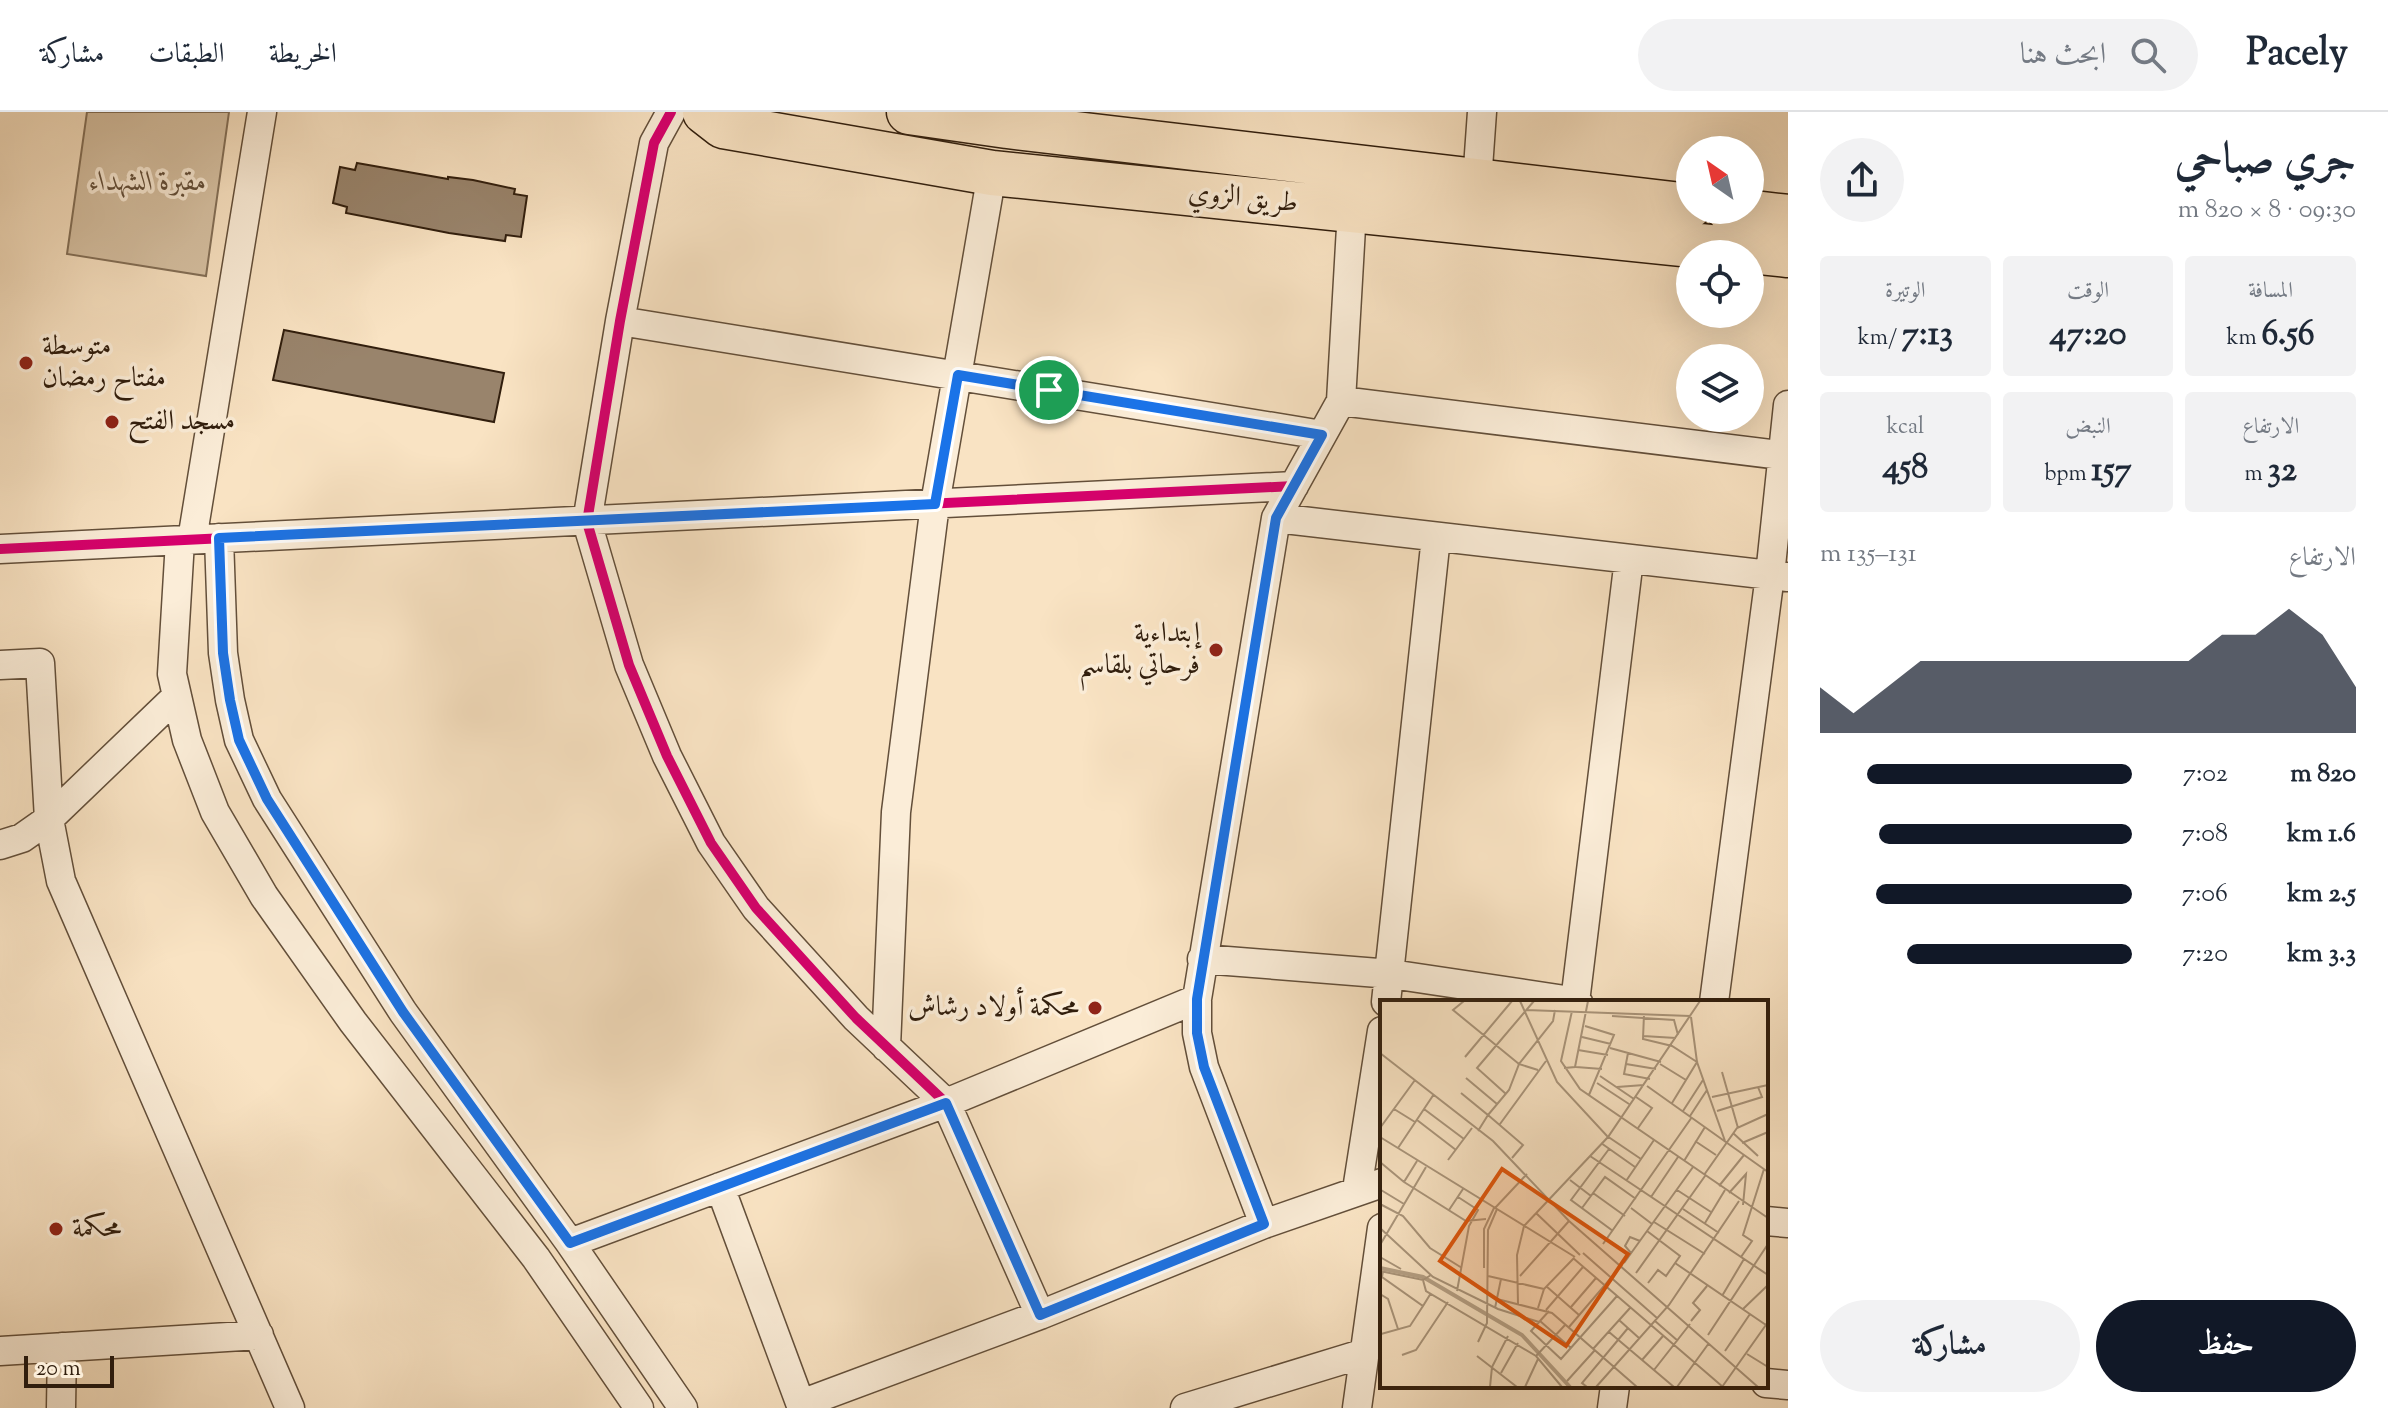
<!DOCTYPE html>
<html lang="ar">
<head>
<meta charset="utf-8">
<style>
  body { margin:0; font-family:"Sorts Mill Goudy",Amiri,serif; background:#f2f2f3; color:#1f2937; direction:rtl; height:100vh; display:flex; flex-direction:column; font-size:30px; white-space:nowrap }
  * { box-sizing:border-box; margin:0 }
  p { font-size:26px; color:#747a83 }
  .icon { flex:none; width:44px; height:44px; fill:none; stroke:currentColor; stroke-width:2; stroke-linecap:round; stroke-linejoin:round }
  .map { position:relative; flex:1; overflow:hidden; direction:ltr }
  .sheet { display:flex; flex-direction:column; background:#fff; width:600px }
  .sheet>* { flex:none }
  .needle { width:52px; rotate:326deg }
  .buttons { position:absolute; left:1676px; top:24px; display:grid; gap:16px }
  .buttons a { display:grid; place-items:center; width:88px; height:88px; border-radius:50%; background:#fff; box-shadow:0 8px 32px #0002; font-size:40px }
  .scale { position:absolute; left:24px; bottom:20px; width:90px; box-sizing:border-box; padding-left:8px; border:4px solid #311e0d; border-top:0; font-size:22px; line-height:28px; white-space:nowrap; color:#311e0d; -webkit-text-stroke:6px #fbedd8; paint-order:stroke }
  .pin { position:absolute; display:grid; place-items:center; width:68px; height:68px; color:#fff; margin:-34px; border:4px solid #fff; border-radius:50%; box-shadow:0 2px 8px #0007 }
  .round { display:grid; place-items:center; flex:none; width:84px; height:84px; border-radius:42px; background:#f2f2f3 }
  .summary { display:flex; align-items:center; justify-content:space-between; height:136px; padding:0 32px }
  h1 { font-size:44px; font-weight:700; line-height:60px }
  .metrics { display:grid; grid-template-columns:repeat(3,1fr); gap:12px; height:136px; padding:8px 32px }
  .metrics div { display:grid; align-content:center; border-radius:8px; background:#f2f2f3; text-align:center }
  .metrics b { font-size:34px; font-weight:700 }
  .metrics small { font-size:22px; font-weight:400 }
  .metrics p { font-size:22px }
  .chart { height:224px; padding:16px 32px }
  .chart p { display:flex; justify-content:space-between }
  .chart svg { width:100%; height:144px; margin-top:8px; fill:#111827; opacity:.7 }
  .action { display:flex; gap:16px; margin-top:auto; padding:16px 32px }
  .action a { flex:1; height:92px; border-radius:48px; background:#111827; color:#fff; font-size:32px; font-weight:700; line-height:92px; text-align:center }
  .action a+a { background:#f2f2f3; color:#1f2937 }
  ul { padding:0 32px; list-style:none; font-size:26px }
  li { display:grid; grid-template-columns:128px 96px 1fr; align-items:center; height:60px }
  li i { height:20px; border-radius:10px; background:#111827 }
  header { display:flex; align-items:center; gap:48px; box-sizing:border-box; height:112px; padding:0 40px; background:#fff; border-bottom:2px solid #e0e1e3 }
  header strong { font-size:38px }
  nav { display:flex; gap:44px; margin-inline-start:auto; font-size:28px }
  .search { width:560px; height:72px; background:#f2f2f3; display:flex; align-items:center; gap:20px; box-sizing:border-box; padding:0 28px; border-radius:44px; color:#747a83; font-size:30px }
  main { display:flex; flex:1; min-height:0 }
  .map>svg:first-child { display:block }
  .green { fill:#d7c2a4; stroke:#847058; stroke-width:2 }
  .building { fill:#99846c; stroke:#311e0d; stroke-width:2 }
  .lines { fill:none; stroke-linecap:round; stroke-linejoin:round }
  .minor-casing { stroke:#634f3a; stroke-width:31 }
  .primary-casing { stroke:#311e0d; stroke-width:47 }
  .minor { stroke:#fbedd8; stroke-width:28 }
  .primary { stroke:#f9e3c3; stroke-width:44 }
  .cycleway-casing { stroke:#fbedd8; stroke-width:15 }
  .cycleway { stroke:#d6006c; stroke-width:10 }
  .route-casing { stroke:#fff; stroke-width:16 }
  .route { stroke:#1a73e8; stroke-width:10 }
  .poi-dot { fill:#8f2418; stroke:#fbedd8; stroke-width:3 }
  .labels { text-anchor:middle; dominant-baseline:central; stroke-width:7; stroke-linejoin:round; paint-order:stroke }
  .park-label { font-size:28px; font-style:italic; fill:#634f3a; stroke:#fbedd8 }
  .street-label { font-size:28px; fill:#311e0d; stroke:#fbedd8 }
  .poi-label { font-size:28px; fill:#311e0d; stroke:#fbedd8; text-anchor:start }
  .inset-river { fill:none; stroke:#b5a085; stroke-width:4 }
  .inset-road { fill:none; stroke:#a9947a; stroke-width:2 }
  .view { fill:#df560c; fill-opacity:0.15; stroke:#df560c; stroke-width:4 }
  .inset-edge { fill:none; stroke:#311e0d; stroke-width:4 }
</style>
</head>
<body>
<header>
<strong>Pacely</strong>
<div class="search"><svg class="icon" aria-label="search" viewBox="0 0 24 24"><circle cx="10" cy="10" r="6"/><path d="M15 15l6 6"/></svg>ابحث هنا</div>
<nav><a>الخريطة</a><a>الطبقات</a><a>مشاركة</a></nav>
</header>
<main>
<section class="sheet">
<div class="summary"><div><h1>جري صباحي</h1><p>09:30 · 8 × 820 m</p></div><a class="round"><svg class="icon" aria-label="share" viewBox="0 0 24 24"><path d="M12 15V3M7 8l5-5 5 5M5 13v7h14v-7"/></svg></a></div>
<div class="metrics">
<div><p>المسافة</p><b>6.56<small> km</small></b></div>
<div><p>الوقت</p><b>47:20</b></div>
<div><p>الوتيرة</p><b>7:13<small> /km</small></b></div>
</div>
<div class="metrics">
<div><p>الارتفاع</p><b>32<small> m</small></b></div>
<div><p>النبض</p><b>157<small> bpm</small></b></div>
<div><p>kcal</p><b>458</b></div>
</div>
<div class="chart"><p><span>الارتفاع</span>131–135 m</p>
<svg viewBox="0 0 160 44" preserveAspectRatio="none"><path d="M0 44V30L10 38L20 30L30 22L40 22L50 22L60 22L70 22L80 22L90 22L100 22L110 22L120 14L130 14L140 6L150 14L160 30V44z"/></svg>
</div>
<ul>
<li><b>820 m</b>7:02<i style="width:85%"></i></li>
<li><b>1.6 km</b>7:08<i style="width:81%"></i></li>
<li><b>2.5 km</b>7:06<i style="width:82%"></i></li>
<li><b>3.3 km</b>7:20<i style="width:72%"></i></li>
</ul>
<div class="action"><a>حفظ</a><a>مشاركة</a></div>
</section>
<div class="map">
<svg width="1788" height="1296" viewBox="0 0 1788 1296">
  <rect width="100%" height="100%" fill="#f9e3c3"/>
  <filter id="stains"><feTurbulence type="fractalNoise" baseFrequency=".0025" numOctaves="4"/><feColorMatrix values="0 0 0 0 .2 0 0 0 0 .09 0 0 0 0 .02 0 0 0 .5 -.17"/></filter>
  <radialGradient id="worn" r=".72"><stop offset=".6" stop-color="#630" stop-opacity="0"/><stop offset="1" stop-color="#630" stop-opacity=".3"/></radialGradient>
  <!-- green -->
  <path class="green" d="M87 0H229L206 164 67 142Z"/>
  <!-- building -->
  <path class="building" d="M357 51 448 67V65L473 68 515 77 514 82 527 84 521 125 506 123 505 129 449 121 346 101 347 95 333 91 340 55 355 58Z
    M284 218 504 261 494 310 273 268Z"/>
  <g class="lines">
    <defs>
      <path id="minor" d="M671 0 654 31 620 209 587 410 629 553 667 644 711 731 756 796 856 906 946 991 1040 1203
        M1477 70 1482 0
        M620 209 1322 323
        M1341 289 1788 344
        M1276 406 1788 465
        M219 426 223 541 230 588 239 628 267 687 403 900 570 1131 683 1296
        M192 428 262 0
        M180 429 172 562 187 628 215 700 264 784 353 910 536 1146 639 1296
        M0 437 1294 374
        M0 553 40 551 49 707 61 769 290 1296
        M0 733 22 726 49 707 177 584
        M1202 847 1391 862 1578 890
        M1386 890 1436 425
        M1575 890 1629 447
        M1714 890 1770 463 1788 293
        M886 935 896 700 935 392 992 61
        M720 1075 802 1296
        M1357 1078 1382 919
        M1766 1109 1788 1111
        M1264 1112 1204 955 1197 921V887L1276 406 1341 289 1352 98
        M570 1131 946 991 1197 887
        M0 1239 259 1223
        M1766 1271 1788 1273
        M801 1292 1040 1203 1264 1112 1382 1071
        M61 1296 62 1235
        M1185 1296 1365 1241
        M1357 1296 1382 1116
        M1612 1296 1615 1274"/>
      <path id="primary" d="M705 0 723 14 992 61 1788 143
        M909 0 1007 14 1690 94
        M1729 98 1788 105"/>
    </defs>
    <!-- minor casing -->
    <use href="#minor" class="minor-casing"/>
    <!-- primary casing -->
    <use href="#primary" class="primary-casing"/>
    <!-- minor -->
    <use href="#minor" class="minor"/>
    <!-- primary -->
    <use href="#primary" class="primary"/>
    <defs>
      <path id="cycleway" d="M671 0 654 31 620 209 587 410 629 553 667 644 711 731 756 796 856 906 946 991 1040 1203
        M0 437 1294 374"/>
    </defs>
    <!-- cycleway casing -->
    <use href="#cycleway" class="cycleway-casing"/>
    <!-- cycleway -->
    <use href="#cycleway" class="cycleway"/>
  </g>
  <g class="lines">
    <defs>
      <path id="route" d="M958 263 1322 323 1276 406 1197 887V921L1204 955 1264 1112 1040 1203 946 991 570 1131 403 900 267 687 239 628 230 588 223 541 219 426 935 392Z"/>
    </defs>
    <!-- route casing -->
    <use href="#route" class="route-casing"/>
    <!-- route -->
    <use href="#route" class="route"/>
  </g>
  <!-- markers -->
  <g class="poi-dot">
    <circle cx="26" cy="251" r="8"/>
    <circle cx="112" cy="310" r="8"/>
    <circle cx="1216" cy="538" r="8"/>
    <circle cx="1095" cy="896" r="8"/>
    <circle cx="56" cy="1117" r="8"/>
  </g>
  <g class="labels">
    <!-- park labels -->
    <g class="park-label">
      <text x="148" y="71">مقبرة الشهداء</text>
    </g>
    <!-- street labels -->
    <g class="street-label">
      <text transform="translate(1243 87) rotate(6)">طريق الزوي</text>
    </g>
    <!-- poi labels -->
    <g class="poi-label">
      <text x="42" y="235">متوسطة<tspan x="42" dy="32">مفتاح رمضان</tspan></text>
      <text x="128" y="310">مسجد الفتح</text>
      <text x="1200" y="522" text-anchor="end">إبتداءية<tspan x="1200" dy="32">فرحاتي بلقاسم</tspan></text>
      <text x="1079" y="896" text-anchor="end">محكمة أولاد رشاش</text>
      <text x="72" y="1117">محكمة</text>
    </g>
  </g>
  <!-- overview -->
  <g transform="translate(1380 888)">
    <rect width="388" height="388" fill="#f9e3c3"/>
    <path class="inset-river" d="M0 268 43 277 142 335 190 387"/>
    <path class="inset-road" d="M140 1 177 82 227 136 261 159M146 10 310 16M192 11 181 61 200 89 388 218M264 14 263 39 292 46 317 62 292 103M232 16 294 20 298 35M311 17 317 62 345 141M205 26 234 35 209 95M263 36 296 38M202 37 231 44M230 48 281 62M198 50 228 55M0 53 113 141 189 221 378 387M248 53 244 74 270 79M85 57 132 1M246 64 276 69M280 64 306 80M196 67 222 69M184 68 195 67 208 1M158 70 139 64 173 21 175 10M342 72 358 128M220 76 254 99M86 78 117 104M217 83 249 104M267 86 388 172M237 87 264 85M81 93 108 115 129 90 139 64 73 10 84 1M126 94 97 68 154 1M256 97 272 108 258 128M332 97 388 85M14 109 35 122M44 109 84 139M303 111 323 80M337 111 382 97 378 87M310 116 327 90M37 120 76 150M120 124 166 61M0 128 35 80M98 131 108 115 143 145 132 158M353 133 378 156M0 137 195 257M315 141 336 155M221 143 255 167M362 143 388 132M18 148 54 94M229 149 191 200 233 231M210 156 388 275M68 160 92 128M37 161 24 182 86 221 106 219M304 161 325 127M0 162 24 182M324 175 357 128 388 114M190 180 211 196M246 181 274 140M339 186 364 155M1 190 24 204M297 190 331 212M213 193 245 216M349 193 366 174 363 205M271 197 298 157M0 204 23 216 50 248 82 268M115 208 147 174M202 208 225 177 256 199M251 208 272 224M303 209 339 233M69 210 83 189M156 213 200 255M274 222 325 254M325 223 345 190M0 228 53 277 118 309 159 322M267 231 300 256 286 276 278 270 268 283M223 244 312 117M0 245 46 167M203 253 277 318M251 253 245 246 250 237 260 241M0 257 21 269M361 257 372 241 363 235 384 169M193 258 343 387M244 263 313 167M295 263 386 325M104 268V229L114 208M0 271 43 280 51 275M3 271 2 277 43 306 51 293M256 273 325 176M108 276 164 289M140 276 189 221M43 280 46 291 156 356 182 387M166 286 199 315M77 291 89 226 98 210 78 197M0 294 8 299 18 329M342 296 364 259M117 299 172 313 257 387M138 304 137 255 144 226 228 137 320 1M191 307 216 278M115 308 121 279M158 308 164 289 194 258M363 309 388 285M166 310 203 267M169 311 151 331 181 359 237 296M239 320 259 338M160 321 191 348M275 321 298 341M311 321 320 310 313 303 327 286M189 327 242 265M229 332 294 387M328 335 388 244M98 342 107 323 108 230 117 209M213 349 250 308M345 351 370 314M367 354 388 367M22 355 36 350 68 302M97 356 137 387M156 356 186 324M262 360 283 336M0 364 1 334 30 326 43 306M274 370 310 324M121 373 138 343M187 381 215 350M110 387 112 367 128 336M145 387 158 359M207 387 202 383 248 328M216 387 289 305 359 201M297 387 329 343M342 387 388 322"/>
    <path class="view" d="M122 169 248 254 186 346 60 261Z"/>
    <rect width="388" height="388" class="inset-edge"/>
  </g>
  <rect width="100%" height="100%" filter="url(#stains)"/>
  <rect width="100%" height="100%" fill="url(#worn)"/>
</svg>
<div class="buttons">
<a><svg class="needle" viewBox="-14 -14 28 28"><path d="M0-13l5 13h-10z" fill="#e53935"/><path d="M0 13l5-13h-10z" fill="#747a83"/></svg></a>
<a><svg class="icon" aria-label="locate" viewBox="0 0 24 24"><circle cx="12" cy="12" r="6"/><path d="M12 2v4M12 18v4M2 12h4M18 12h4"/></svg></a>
<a><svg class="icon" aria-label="layers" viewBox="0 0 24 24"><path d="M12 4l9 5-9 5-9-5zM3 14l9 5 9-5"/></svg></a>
</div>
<div class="scale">20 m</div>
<div class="pin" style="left:1049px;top:278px;background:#1e9e55"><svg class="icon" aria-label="arrive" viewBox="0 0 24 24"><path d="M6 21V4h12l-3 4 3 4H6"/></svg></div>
</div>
</main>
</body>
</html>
